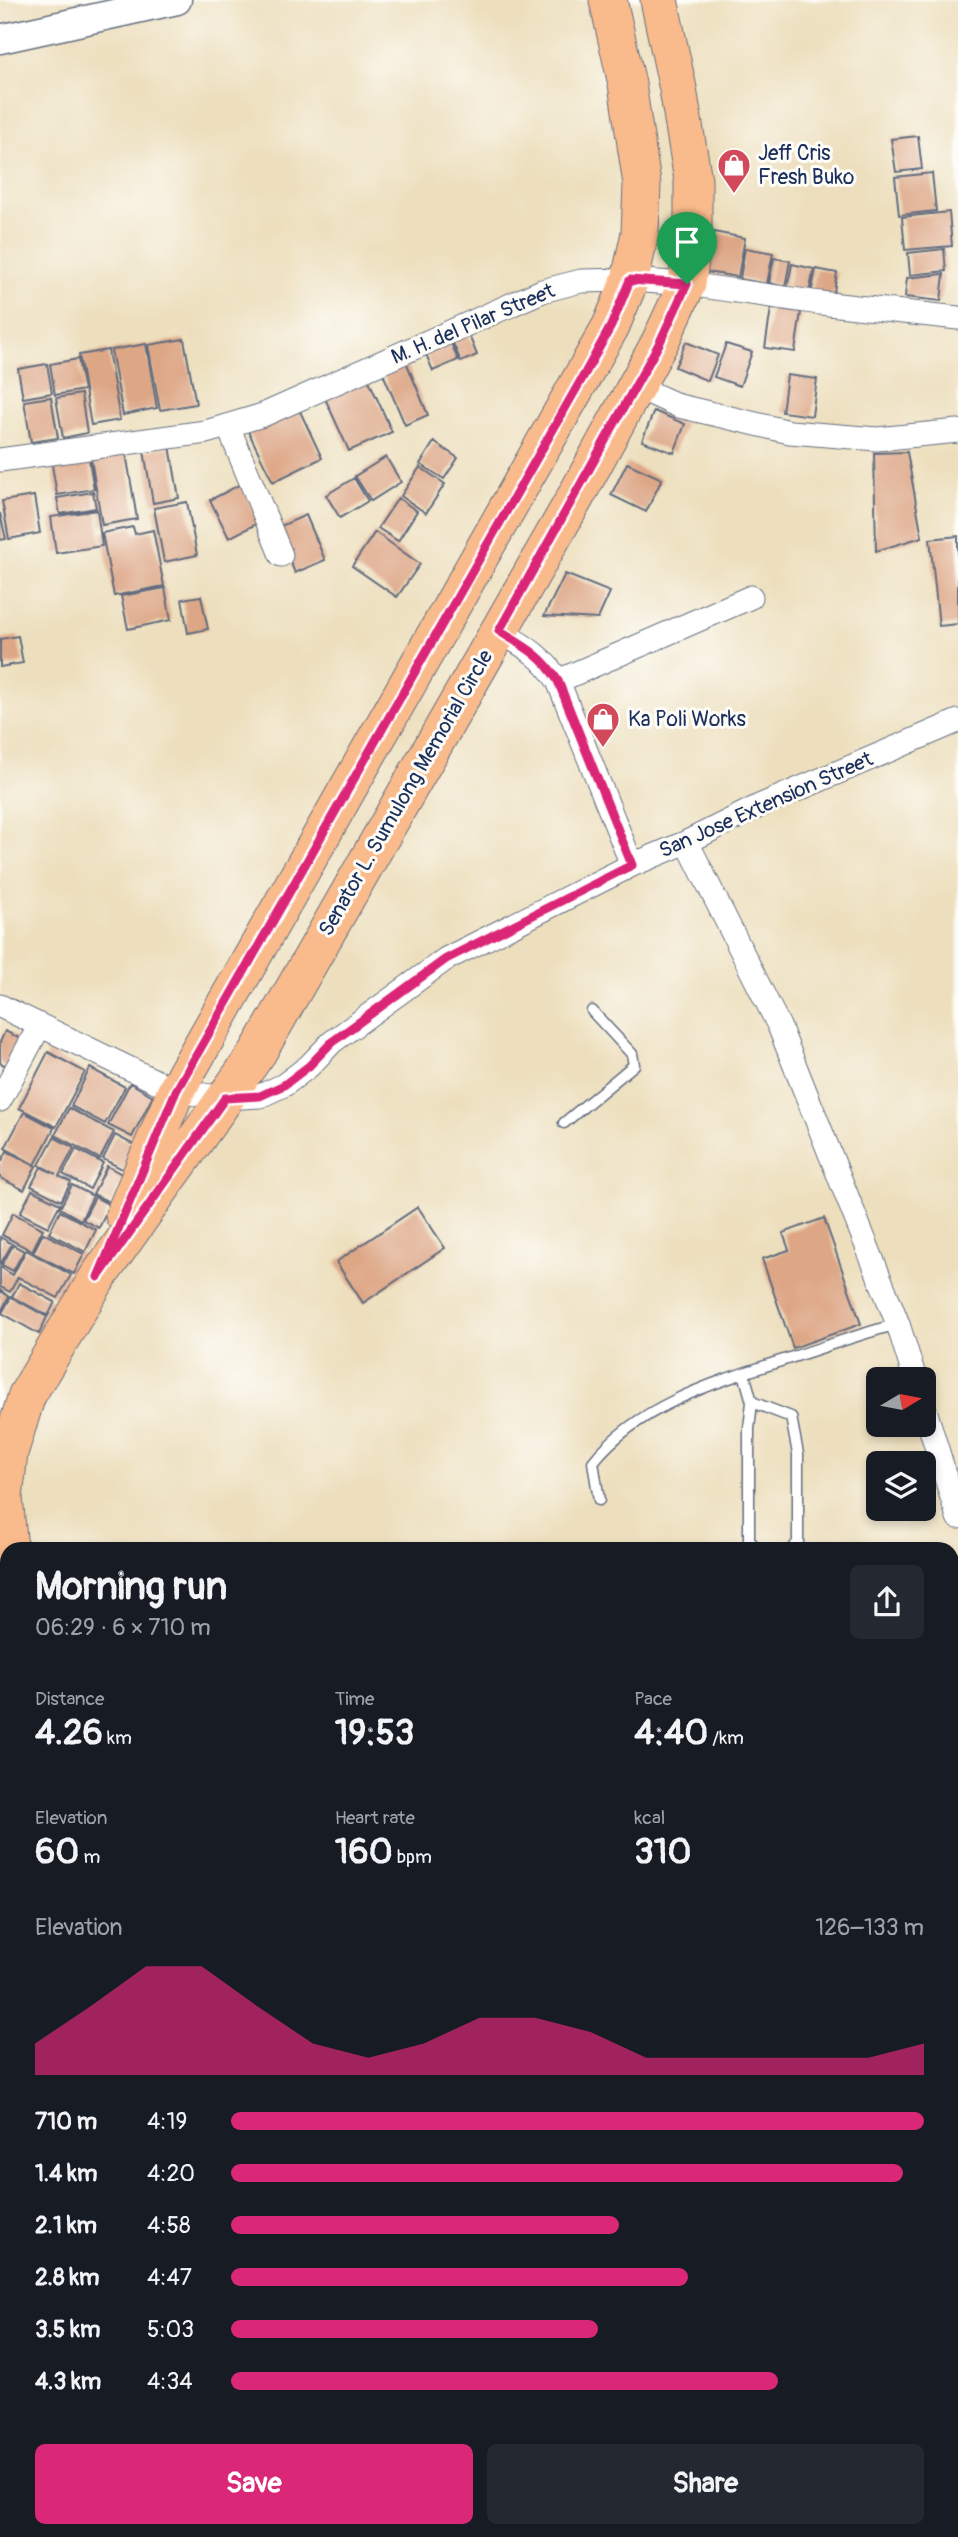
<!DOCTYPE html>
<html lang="en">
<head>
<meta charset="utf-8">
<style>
  body { margin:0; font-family:Pangolin,sans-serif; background:#242831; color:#f1f3f6; height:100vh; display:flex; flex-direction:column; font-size:26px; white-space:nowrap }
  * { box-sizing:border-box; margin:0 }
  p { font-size:23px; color:#9ea1a6 }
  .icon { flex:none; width:38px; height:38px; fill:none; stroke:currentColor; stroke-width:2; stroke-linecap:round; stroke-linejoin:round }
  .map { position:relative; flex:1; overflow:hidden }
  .sheet { position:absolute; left:0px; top:1542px; width:959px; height:996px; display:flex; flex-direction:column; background:#171b24; border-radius:21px 21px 0 0; box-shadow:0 4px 10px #0003 }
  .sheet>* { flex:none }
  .needle { width:46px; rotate:80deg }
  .controls { position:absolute; left:866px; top:1367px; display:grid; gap:14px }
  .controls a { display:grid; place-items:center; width:70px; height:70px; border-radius:10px; background:#171b24; box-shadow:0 4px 10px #0003; font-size:35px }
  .pin { position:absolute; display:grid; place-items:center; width:60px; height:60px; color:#fff; margin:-72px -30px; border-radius:50% 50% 50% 0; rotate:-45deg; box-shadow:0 0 7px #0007 }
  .pin .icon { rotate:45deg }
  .round { display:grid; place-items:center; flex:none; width:74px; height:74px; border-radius:10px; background:#242831 }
  .summary { display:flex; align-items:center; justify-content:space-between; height:119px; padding:0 35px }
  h1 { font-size:38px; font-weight:700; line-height:52px }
  .metrics { display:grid; grid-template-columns:repeat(3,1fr); gap:10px; height:119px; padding:7px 35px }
  .metrics div { display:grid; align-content:center }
  .metrics b { font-size:35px; font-weight:700 }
  .metrics small { font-size:19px; font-weight:400 }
  .metrics p { font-size:19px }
  .chart { height:196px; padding:14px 35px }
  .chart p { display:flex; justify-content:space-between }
  .chart svg { width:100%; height:126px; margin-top:7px; fill:#db2777; opacity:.7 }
  .primary-button { display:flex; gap:14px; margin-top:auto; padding:14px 35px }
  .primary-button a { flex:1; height:80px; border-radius:10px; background:#db2777; color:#fff; font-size:28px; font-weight:700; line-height:80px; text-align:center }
  .primary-button a+a { background:#242831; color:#f1f3f6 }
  ul { padding:0 35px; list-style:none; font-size:23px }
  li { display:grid; grid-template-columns:112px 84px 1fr; align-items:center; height:52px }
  li i { height:18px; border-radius:9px; background:#db2777 }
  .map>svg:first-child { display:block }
  .building { fill:#dda685 }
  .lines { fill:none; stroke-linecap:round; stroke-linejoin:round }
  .service-casing { stroke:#646d7f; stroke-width:13 }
  .minor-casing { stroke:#646d7f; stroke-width:25 }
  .tertiary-casing { stroke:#646d7f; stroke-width:31 }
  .primary-casing { stroke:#646d7f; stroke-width:39 }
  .service { stroke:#fff; stroke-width:10 }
  .minor { stroke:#fff; stroke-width:23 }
  .tertiary { stroke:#fff; stroke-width:28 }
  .primary { stroke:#fabb8c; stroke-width:37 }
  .route-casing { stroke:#fff; stroke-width:14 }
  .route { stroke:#db2777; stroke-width:9 }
  .labels { text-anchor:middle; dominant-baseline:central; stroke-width:6; stroke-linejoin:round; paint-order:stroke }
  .poi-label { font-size:21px; fill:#1b2f5e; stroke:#fdfcf7; text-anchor:start }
  .street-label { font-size:21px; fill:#1b2f5e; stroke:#fdfcf7 }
</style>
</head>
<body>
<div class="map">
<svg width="958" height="2537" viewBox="0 0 958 2537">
  <rect width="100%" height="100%" fill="#fdfcf7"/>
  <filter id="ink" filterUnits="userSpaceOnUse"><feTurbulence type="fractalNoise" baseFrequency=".0143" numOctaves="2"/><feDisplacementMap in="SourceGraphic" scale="14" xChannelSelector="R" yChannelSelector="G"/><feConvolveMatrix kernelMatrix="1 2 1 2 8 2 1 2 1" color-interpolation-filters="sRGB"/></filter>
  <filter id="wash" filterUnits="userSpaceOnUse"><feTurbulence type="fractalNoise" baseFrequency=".00686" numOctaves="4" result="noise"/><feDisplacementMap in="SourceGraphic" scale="28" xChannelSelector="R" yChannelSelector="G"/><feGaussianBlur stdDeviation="1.57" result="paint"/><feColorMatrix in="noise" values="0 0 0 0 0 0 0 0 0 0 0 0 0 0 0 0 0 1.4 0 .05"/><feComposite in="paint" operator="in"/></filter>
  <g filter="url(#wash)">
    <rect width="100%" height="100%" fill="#eddfbd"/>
    <g id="blocks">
      <!-- building -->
      <path class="building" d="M918 136 922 169 896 172 891 139Z
        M932 173 936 211 899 215 895 177Z
        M949 212 952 246 905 250 902 217Z
        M714 232 745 238 738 277 706 272Z
        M745 248 773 253 767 284 740 279Z
        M944 249 946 271 910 275 908 253Z
        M774 258 790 261 785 287 769 283Z
        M792 264 814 269 809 293 787 289Z
        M816 269 837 273 833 298 811 294Z
        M944 274 941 301 905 297 907 278Z
        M771 308 801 312 795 352 765 348Z
        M466 328 477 355 461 362 450 336Z
        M448 336 458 360 433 371 423 347Z
        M184 339 196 404 160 410 148 345Z
        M686 342 718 355 708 381 675 367Z
        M146 344 157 408 123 415 111 350Z
        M726 344 752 352 740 386 714 377Z
        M108 350 120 420 91 425 79 355Z
        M78 359 84 390 55 395 50 364Z
        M405 359 428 415 405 425 381 369Z
        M47 364 52 393 23 398 18 369Z
        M366 374 392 432 349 451 323 394Z
        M787 375 817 379 812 416 782 412Z
        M81 394 87 433 63 438 56 398Z
        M51 397 58 438 31 442 24 401Z
        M298 407 322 458 273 482 248 431Z
        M654 411 685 424 674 453 642 441Z
        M434 442 458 458 444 479 420 464Z
        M170 446 179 498 153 503 144 451Z
        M125 447 137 519 102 525 90 453Z
        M907 452 922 537 876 551 874 453Z
        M88 453 94 489 57 495 51 459Z
        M386 457 401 482 371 501 355 476Z
        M627 463 662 479 646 512 611 495Z
        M420 467 445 484 426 513 401 496Z
        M354 478 368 501 340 518 326 495Z
        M241 484 260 522 229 538 210 500Z
        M93 492 96 508 60 514 57 498Z
        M34 496 40 533 9 539 2 501Z
        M398 498 417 511 398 541 378 528Z
        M187 502 197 555 164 562 154 508Z
        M97 510 102 546 56 553 51 517Z
        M0 513 6 539 0 540Z
        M306 515 325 560 295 573 276 528Z
        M133 527 135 534 153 530 164 586 114 596 102 533Z
        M375 532 420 564 397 597 352 566Z
        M958 536V624L939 626 930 539Z
        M565 574 610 592 598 619 544 616Z
        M165 588 171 620 128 629 121 596Z
        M201 596 208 629 188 633 182 599Z
        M18 636 23 663 0 667V639Z
        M5 1031 23 1040 9 1067 0 1063V1042Z
        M48 1052 85 1072 56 1127 19 1108Z
        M90 1068 125 1087 105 1124 71 1106Z
        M130 1083 153 1096 132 1137 108 1125Z
        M69 1108 114 1132 100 1159 55 1135Z
        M24 1112 54 1128 35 1165 5 1148Z
        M115 1135 140 1148 128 1172 103 1159Z
        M54 1137 74 1148 59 1176 71 1182 61 1201 31 1186 41 1167 56 1174 39 1165Z
        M76 1149 103 1163 90 1189 63 1174Z
        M7 1151 36 1166 24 1190 0 1178V1164Z
        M107 1166 125 1176 111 1203 93 1194Z
        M72 1185 93 1196 81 1220 60 1208Z
        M32 1190 60 1204 48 1227 20 1213Z
        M95 1197 110 1205 99 1228 83 1220Z
        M418 1207 445 1248 363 1303 336 1262Z
        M60 1211 96 1230 85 1252 49 1233Z
        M13 1213 43 1229 32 1251 2 1235Z
        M824 1218 861 1324 793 1348 762 1259 789 1250 783 1233Z
        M43 1233 84 1254 74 1274 33 1253Z
        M0 1237 12 1244 0 1265Z
        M13 1245 24 1251 13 1271 2 1265Z
        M26 1250 71 1275 58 1298 18 1277 10 1292 0 1287V1267L13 1275Z
        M19 1283 55 1302 48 1316 12 1297Z
        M0 1290 9 1297 0 1313Z
        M11 1297 47 1317 39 1334 2 1313Z
        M7 1787V1804L0 1805V1788Z
        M7 1806V1892L0 1894V1807Z
        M7 1907V1944H6L0 1908Z
        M958 1915V1949L952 1951V1917Z
        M958 1960V1996L952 1997V1962Z
        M958 2028V2063L952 2065V2030Z
        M7 2056V2322L0 2323V2058Z
        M958 2072V2107L952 2109V2073Z
        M958 2142V2176L952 2178V2143Z
        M958 2508V2537H927L925 2530H952V2511Z
        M240 2530H405L415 2537H236Z"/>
    </g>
  </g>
  <g filter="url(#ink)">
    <use href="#blocks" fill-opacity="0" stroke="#646d7f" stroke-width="2"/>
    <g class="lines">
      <defs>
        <path id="service" d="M564 1123 634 1065 632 1054 592 1011
          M744 1373 752 1402 749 1429V1540L757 1549
          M752 1402 791 1417 798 1454V1542L793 1549
          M599 1500 593 1462C640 1402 726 1379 796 1356 830 1345 863 1333 898 1324
          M182 2530 185 2537"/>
        <path id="minor" d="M635 386 679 406 790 432 877 439 958 431
          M228 426 281 555
          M0 460 206 432 263 415 542 291 581 281 630 280 687 284 820 303 958 318
          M499 631C524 646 542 655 558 681L632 865
          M558 681 751 597
          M687 842 779 1026 898 1324 915 1379
          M0 1006 176 1091 225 1098 260 1096 284 1085 309 1066 332 1042 446 959 632 865 687 842 759 806 958 721
          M0 1100 39 1027
          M924 1407 958 1517
          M0 1635 7 1634
          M952 1896 958 1895
          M0 1995 7 1993
          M952 2013 958 2012
          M952 2127 958 2125
          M952 2233 958 2231
          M952 2357 958 2355"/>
        <path id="tertiary" d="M0 39 177 0
          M952 1747 958 1751"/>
        <path id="primary" d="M124 1215 176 1091 611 326 630 280 640 233 642 184 627 84 608 0
          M9 1549 4 1498 9 1453 27 1395 98 1277 258 1052 575 498 660 342 687 284 693 235V180L678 89 659 0
          M0 2496 7 2491"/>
      </defs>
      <!-- service casing -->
      <use href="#service" class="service-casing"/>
      <!-- minor casing -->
      <use href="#minor" class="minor-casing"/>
      <!-- tertiary casing -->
      <use href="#tertiary" class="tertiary-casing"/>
      <!-- primary casing -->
      <use href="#primary" class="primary-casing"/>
      <!-- service -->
      <use href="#service" class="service"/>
      <!-- minor -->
      <use href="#minor" class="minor"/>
      <!-- tertiary -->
      <use href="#tertiary" class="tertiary"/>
      <!-- primary -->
      <use href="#primary" class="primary"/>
    </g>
  </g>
  <g class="lines" filter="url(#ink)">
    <defs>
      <path id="route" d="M630 280 687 284 660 342 499 631C524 646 542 655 558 681L632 865 446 959 332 1042 309 1066 284 1085 260 1096 225 1098 98 1277 176 1091 584 375 611 326Z"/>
    </defs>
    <!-- route casing -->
    <use href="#route" class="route-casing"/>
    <!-- route -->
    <use href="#route" class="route"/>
  </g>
  <!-- icons -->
  <defs>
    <symbol id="shop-pin" viewBox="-11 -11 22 30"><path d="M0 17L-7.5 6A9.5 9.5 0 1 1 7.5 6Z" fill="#d1495b" stroke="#fdfcf7"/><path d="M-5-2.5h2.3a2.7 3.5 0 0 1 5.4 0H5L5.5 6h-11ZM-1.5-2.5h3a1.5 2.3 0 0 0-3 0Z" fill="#fff"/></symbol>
  </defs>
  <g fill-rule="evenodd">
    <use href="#shop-pin" x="715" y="146" width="38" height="52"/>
    <use href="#shop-pin" x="584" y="700" width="38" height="52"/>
  </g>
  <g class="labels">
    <!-- poi labels -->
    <g class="poi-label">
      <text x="758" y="153">Jeff Cris<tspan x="758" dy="24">Fresh Buko</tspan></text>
      <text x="628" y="719">Ka Poli Works</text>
    </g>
    <!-- street labels -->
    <g class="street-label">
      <text transform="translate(473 324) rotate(-23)">M. H. del Pilar Street</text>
      <text transform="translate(406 793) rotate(-60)">Senator L. Sumulong Memorial Circle</text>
      <text transform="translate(766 805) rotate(-24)">San Jose Extension Street</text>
    </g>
  </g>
</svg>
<div class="controls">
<a><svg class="needle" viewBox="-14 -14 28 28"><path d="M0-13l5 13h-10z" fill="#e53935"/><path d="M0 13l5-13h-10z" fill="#9ea1a6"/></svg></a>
<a><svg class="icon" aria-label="layers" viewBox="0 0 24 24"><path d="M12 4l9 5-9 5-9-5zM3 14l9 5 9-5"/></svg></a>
</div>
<div class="pin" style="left:687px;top:284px;background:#1e9e55"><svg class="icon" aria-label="arrive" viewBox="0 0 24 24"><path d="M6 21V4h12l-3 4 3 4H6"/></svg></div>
<section class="sheet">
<div class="summary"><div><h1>Morning run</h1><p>06:29 · 6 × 710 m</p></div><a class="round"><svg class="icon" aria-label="share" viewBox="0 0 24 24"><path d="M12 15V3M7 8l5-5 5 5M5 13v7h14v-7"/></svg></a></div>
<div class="metrics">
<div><p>Distance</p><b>4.26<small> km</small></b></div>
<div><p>Time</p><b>19:53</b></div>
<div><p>Pace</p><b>4:40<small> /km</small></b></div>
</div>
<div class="metrics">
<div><p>Elevation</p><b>60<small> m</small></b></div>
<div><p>Heart rate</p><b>160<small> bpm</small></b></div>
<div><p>kcal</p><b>310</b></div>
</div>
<div class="chart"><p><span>Elevation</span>126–133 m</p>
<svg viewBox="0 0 160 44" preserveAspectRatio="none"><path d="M0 44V33L10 20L20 6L30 6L40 20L50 33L60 38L70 33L80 24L90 24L100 29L110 38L120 38L130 38L140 38L150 38L160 33V44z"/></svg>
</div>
<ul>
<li><b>710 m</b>4:19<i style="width:100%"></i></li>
<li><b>1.4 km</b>4:20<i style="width:97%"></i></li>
<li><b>2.1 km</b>4:58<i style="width:56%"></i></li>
<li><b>2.8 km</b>4:47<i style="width:66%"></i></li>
<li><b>3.5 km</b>5:03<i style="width:53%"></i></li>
<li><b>4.3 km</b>4:34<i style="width:79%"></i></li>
</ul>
<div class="primary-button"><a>Save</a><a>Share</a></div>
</section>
</div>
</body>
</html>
